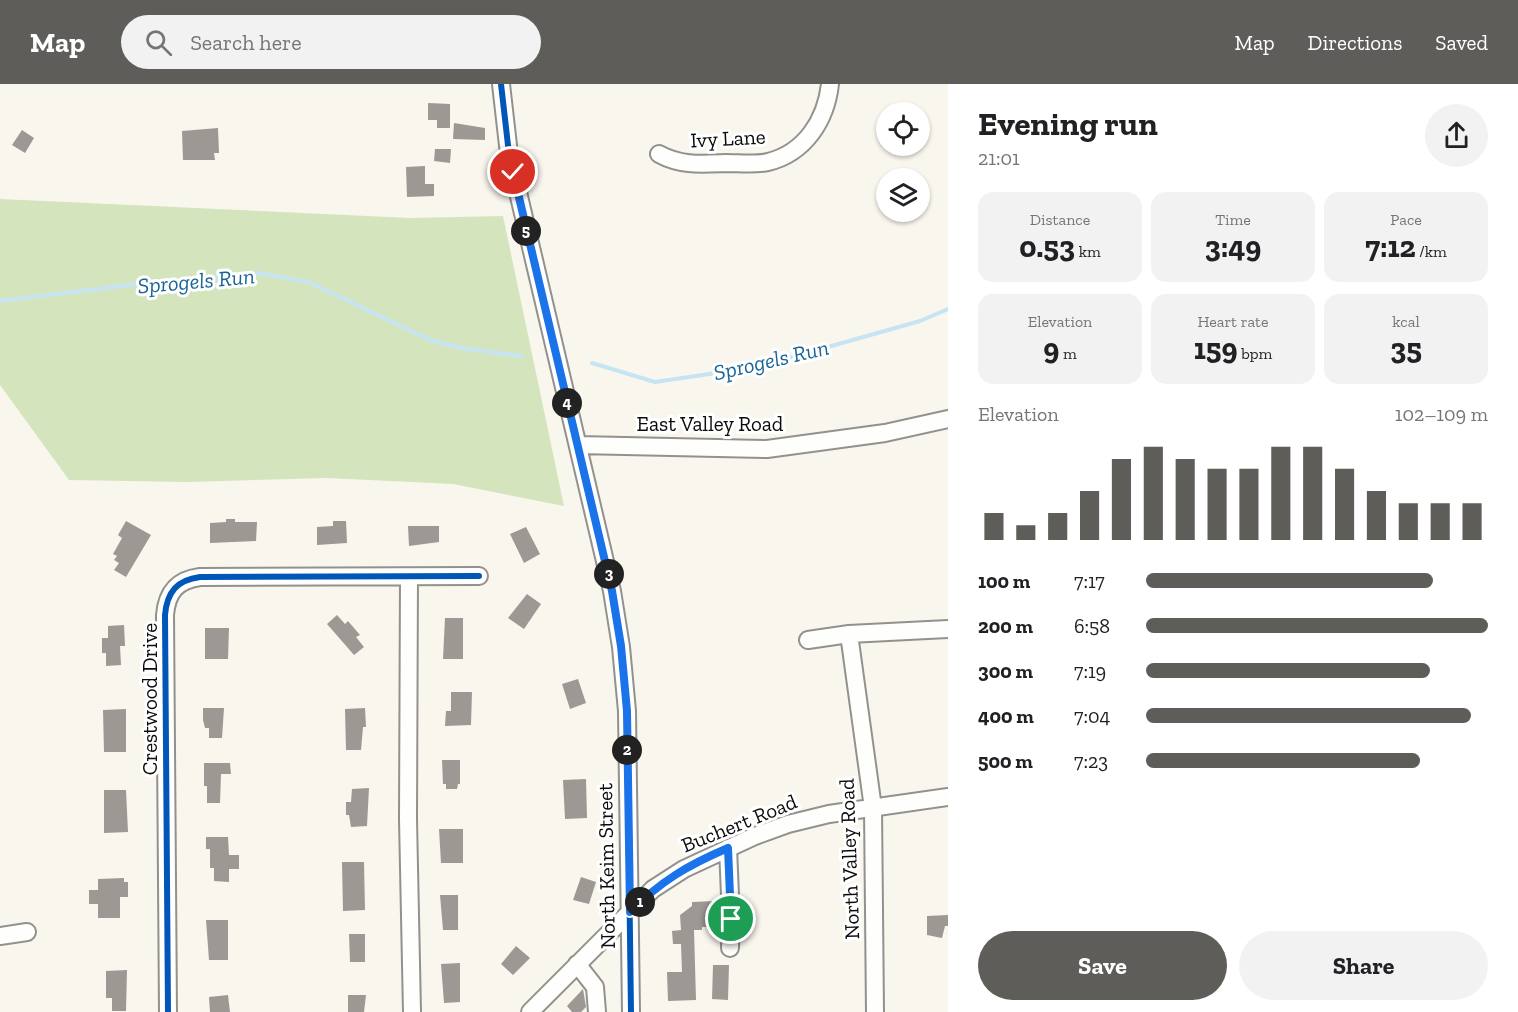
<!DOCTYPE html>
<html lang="en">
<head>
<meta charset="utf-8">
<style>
  body { margin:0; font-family:"Zilla Slab",serif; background:#f2f2f2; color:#202124; height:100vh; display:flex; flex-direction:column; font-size:22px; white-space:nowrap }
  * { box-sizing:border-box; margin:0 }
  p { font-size:20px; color:#757577 }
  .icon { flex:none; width:33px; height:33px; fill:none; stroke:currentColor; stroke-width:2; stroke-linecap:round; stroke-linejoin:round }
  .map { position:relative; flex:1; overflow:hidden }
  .sheet { display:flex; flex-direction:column; background:#fff; width:570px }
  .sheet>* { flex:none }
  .tools { position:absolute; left:876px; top:18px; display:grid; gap:12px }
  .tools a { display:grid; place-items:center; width:54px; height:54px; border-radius:50%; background:#fff; box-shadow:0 2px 4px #0004; font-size:30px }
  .pin { position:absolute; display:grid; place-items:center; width:51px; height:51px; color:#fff; margin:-26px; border:3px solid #fff; border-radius:50%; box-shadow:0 2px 6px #0007 }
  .km { position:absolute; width:30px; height:30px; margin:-15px; border-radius:50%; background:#222; color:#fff; font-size:16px; line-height:30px; text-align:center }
  .round { display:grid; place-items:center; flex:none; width:63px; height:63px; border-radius:32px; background:#f2f2f2 }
  .head { display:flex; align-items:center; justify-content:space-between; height:102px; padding:0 30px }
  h1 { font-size:33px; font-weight:700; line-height:45px }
  .figures { display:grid; grid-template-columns:repeat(3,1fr); gap:9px; height:102px; padding:6px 30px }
  .figures div { display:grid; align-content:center; border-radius:15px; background:#f2f2f2; text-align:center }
  .figures b { font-size:30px; font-weight:700 }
  .figures small { font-size:16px; font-weight:400 }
  .figures p { font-size:16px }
  .chart { height:168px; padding:12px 30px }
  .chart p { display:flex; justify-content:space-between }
  .chart svg { width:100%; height:108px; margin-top:6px; stroke:#5e5d5a; stroke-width:6 }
  .action { display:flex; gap:12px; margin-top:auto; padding:12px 30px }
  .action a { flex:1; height:69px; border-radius:36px; background:#5e5d5a; color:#fff; font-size:24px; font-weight:700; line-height:69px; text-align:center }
  .action a+a { background:#f2f2f2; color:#202124 }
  ul { padding:0 30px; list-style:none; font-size:20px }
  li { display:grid; grid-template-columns:96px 72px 1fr; align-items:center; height:45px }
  li i { height:15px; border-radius:8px; background:#5e5d5a }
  header { display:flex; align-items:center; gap:36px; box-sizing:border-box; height:84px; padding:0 30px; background:#5e5d5a; color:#fff }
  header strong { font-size:28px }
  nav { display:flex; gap:33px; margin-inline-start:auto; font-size:21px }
  .search { width:420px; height:54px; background:#f2f2f2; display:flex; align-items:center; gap:15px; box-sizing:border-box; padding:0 21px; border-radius:33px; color:#757577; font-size:22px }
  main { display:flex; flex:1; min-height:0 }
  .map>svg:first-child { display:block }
  .forest { fill:#d4e4bd }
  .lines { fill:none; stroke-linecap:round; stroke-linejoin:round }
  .stream { stroke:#c6e4f2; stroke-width:4 }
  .building { fill:#9c9894 }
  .minor-casing { stroke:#92918d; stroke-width:20 }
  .minor { stroke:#fefefc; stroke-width:16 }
  .cycleway-casing { stroke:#fff; stroke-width:10 }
  .cycleway { stroke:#0057b8; stroke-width:6 }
  .route-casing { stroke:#fff; stroke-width:12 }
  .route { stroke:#1a73e8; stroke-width:8 }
  .labels { text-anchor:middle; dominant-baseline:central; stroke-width:6; stroke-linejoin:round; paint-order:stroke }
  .street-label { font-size:21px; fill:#0b0b0b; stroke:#fff }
  .water-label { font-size:22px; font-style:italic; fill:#1a6496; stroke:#fff }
</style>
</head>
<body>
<header>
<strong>Map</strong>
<div class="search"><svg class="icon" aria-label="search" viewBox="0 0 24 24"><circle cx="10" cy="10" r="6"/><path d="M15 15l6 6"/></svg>Search here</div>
<nav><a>Map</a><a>Directions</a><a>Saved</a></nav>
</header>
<main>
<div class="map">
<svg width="948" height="928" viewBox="0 0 948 928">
  <rect width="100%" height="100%" fill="#f9f6ee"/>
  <!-- forest -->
  <path class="forest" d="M0 115 410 134 503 132 564 422 453 400 327 394 187 398 69 396 0 301Z"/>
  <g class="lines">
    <!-- stream -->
    <path class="stream" d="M0 217 130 201 258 189 309 198 430 256 466 265 522 272
      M592 279 655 298 757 283 920 237 948 225"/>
  </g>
  <!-- building -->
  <path class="building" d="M428 19 450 20V44H437V36H428Z
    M454 39 485 44V56L453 55Z
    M218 44 219 69H214L215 76H183L182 47Z
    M22 46 34 54 25 69 12 61Z
    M435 65H451L450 79 434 77Z
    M425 82V100H434V112L407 113 406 83Z
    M226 435H235V438H257L256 457 210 459V439L226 438Z
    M126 437 151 451 126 493 114 486 119 479 114 476 117 472 113 470 122 454 118 451Z
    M333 437H346L347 459 317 461V443L333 442Z
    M408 442H439V458L409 462Z
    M526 443 540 470 524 479 510 450Z
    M527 510 541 520 524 545 508 534Z
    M337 531 345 540 348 537 360 551 356 553 364 563 354 571 327 540Z
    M445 534H463V575H443Z
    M124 541 125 562H120L121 581 106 582V569H102V554H108V542Z
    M205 544H229L228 575H205Z
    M578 595 586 619 570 625 562 600Z
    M451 608H472L471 641 445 642 446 627H451Z
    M203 624H224L222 654H209V644H205L203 636Z
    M365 624 366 643H363L361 666H346L345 625Z
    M126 625V668H104L103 626Z
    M442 676H460V700H458L457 705H446V700H443Z
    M204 679H230L231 690H221L220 719H207V702H204Z
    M586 695 587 734 565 735 563 696Z
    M369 704 367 742 351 743 349 731H346V718H351L352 705Z
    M104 706H126L128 748 104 749Z
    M439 745H463V779H441Z
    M206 753H228L229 771H239V785H229V798L214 797V784H210V765H206Z
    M342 778H364L365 826 343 827Z
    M581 793 596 798 589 820 573 816Z
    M124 794V798H128V813H120V834H98V820H89V806H98V795Z
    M440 811H458V846H443Z
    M715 817 716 843H702V846H694L696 916 668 917 667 888H682L681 860H673L672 847 681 846 680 831 692 822V818Z
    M948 831V842H945L942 854 927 851V832Z
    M206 836H228V876H209Z
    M349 850H365V878H350Z
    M516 862 530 874 513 891 501 880Z
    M460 879V918L444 919 441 880Z
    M713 881H729L728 916 712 915Z
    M127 886 126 927H112V914H106V887Z
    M583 905 586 923 581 928H572L567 922Z
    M228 911 230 928H210L209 913Z
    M348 911H366L364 928H348Z"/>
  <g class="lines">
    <defs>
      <path id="minor" d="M501 0 509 70 612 507 621 563 627 627 631 928
        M659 70C681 82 701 80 726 79 739 79 755 81 768 78 805 69 826 36 830 0
        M578 361 767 365 885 349 948 335
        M409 493 408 735 412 928
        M849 550 873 724 875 928
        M808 556 849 550 948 545
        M728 764 731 835 730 864
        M0 852 27 848
        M577 880 595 903 597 928
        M168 928 165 531C167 508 177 496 200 493L479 492
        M530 928 653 805 684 785 755 752 788 740 829 730 948 713"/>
    </defs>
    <!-- minor casing -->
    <use href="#minor" class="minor-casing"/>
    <!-- minor -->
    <use href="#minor" class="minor"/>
    <defs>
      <path id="cycleway" d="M501 0 509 70 612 507 621 563 627 627 631 928
        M168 928 165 531C167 508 177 496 200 493L479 492"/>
    </defs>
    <!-- cycleway casing -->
    <use href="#cycleway" class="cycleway-casing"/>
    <!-- cycleway -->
    <use href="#cycleway" class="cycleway"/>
  </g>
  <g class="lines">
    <defs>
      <path id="route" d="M513 88 612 507 621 562 627 627 630 828C661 797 688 781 728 764L731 835"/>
    </defs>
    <!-- route casing -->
    <use href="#route" class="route-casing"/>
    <!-- route -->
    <use href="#route" class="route"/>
  </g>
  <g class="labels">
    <!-- street labels -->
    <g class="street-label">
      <text transform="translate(728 54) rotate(-3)">Ivy Lane</text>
      <text x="710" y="339">East Valley Road</text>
      <text transform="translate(149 615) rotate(-90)">Crestwood Drive</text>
      <text transform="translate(739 739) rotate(-22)">Buchert Road</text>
      <text transform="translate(849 775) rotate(-92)">North Valley Road</text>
      <text transform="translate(606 782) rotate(-91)">North Keim Street</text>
    </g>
    <!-- water labels -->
    <g class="water-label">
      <text transform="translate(196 197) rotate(-5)">Sprogels Run</text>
      <text transform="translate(771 276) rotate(-13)">Sprogels Run</text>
    </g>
  </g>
</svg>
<div class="tools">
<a><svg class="icon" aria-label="locate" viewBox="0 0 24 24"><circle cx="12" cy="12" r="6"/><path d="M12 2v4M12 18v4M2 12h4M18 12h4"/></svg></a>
<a><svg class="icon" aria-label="layers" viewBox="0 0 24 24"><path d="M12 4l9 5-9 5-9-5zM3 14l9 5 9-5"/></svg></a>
</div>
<div class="pin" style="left:731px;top:835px;background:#1e9e55"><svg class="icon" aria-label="arrive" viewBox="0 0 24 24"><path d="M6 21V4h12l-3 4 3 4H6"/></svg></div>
<div class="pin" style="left:513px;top:88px;background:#d93025"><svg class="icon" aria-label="check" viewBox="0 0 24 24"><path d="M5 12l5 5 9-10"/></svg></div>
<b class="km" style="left:640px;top:818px">1</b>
<b class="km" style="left:627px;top:666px">2</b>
<b class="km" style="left:609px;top:490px">3</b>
<b class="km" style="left:567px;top:319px">4</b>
<b class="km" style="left:526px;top:147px">5</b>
</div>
<section class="sheet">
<div class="head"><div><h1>Evening run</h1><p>21:01</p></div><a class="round"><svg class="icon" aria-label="share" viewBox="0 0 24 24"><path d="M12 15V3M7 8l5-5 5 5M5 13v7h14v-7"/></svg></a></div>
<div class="figures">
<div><p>Distance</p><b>0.53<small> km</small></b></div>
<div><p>Time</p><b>3:49</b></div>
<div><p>Pace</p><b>7:12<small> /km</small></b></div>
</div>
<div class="figures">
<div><p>Elevation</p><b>9<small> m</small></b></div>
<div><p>Heart rate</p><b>159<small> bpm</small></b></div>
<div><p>kcal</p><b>35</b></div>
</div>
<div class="chart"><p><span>Elevation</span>102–109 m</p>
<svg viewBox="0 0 160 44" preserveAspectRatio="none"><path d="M5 44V33M15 44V38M25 44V33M35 44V24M45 44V11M55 44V6M65 44V11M75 44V15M85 44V15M95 44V6M105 44V6M115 44V15M125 44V24M135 44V29M145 44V29M155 44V29"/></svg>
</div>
<ul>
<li><b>100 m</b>7:17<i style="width:84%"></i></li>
<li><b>200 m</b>6:58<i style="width:100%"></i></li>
<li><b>300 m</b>7:19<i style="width:83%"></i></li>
<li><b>400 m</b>7:04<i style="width:95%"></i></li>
<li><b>500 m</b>7:23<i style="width:80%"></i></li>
</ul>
<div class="action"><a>Save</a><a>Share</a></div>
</section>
</main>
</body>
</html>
